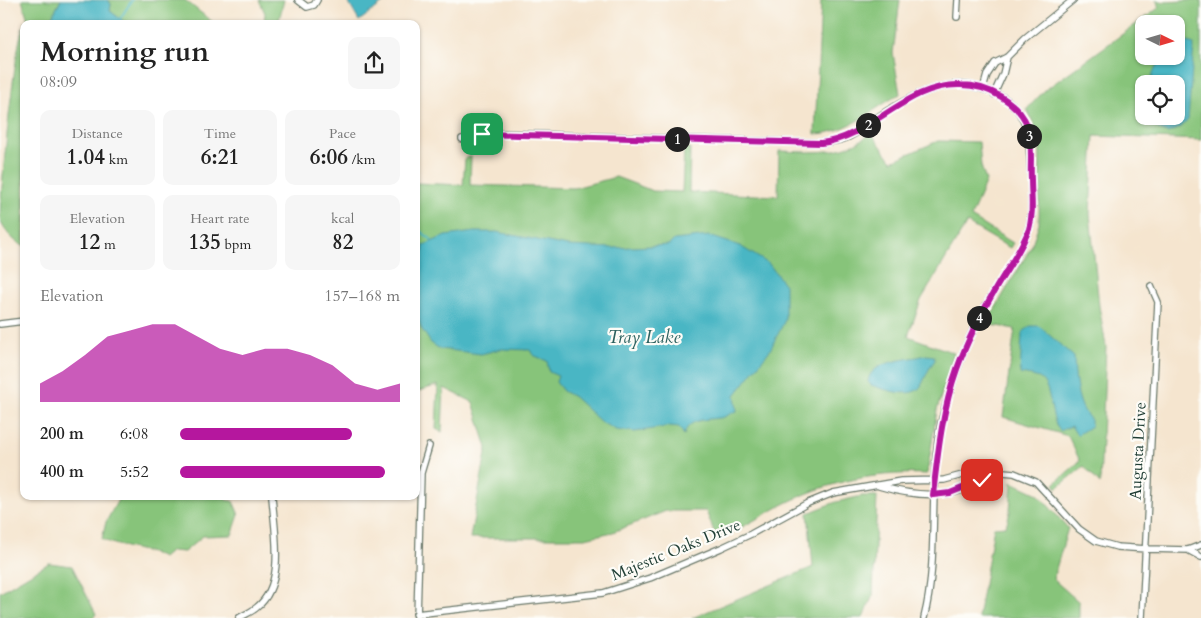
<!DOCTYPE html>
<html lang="en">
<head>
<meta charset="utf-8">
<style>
  body { margin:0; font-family:Cardo,serif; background:#f6f6f6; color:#222; height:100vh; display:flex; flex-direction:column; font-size:19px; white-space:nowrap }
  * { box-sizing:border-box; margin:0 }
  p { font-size:16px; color:#767676 }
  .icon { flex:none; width:28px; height:28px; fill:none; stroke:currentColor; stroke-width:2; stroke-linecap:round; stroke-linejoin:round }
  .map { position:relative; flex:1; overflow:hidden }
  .panel { position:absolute; left:20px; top:20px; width:400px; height:480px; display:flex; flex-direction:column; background:#fff; border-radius:10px; box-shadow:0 1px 4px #0004 }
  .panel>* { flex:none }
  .needle { width:32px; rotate:95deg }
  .tools { position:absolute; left:1135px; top:15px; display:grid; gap:10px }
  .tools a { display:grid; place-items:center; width:50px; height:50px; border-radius:10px; background:#fff; box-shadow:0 1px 4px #0004; font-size:25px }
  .pin { position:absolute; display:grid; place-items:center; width:42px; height:42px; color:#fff; margin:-21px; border-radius:10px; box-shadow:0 2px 8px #0006 }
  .km { position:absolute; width:25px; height:25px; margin:-12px; border-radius:50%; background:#222; color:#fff; font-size:14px; line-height:25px; text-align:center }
  .round { display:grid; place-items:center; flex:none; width:52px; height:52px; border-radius:10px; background:#f6f6f6 }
  .head { display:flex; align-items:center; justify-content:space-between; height:85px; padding:0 20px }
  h1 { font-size:28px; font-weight:700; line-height:38px }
  .metrics { display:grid; grid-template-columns:repeat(3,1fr); gap:8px; height:85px; padding:5px 20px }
  .metrics div { display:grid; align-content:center; border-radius:10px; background:#f6f6f6; text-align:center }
  .metrics b { font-size:21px; font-weight:700 }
  .metrics small { font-size:14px; font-weight:400 }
  .metrics p { font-size:14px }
  .chart { height:140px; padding:10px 20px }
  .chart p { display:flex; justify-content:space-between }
  .chart svg { width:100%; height:90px; margin-top:5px; fill:#b5179e; opacity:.7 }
  ul { padding:0 20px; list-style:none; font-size:16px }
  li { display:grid; grid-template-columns:80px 60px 1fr; align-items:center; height:38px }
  li i { height:12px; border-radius:6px; background:#b5179e }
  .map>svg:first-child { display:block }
  .green { fill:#87c47a; stroke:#538057; fill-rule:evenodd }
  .water { fill:#49b6c4; stroke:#347a7c }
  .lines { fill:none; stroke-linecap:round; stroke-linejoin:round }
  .stream { stroke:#49b6c4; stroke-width:2 }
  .minor-casing { stroke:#6a786a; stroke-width:8 }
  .minor { stroke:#fff; stroke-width:5.5 }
  .route-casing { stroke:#fff; stroke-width:10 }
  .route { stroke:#b5179e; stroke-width:6 }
  .labels { text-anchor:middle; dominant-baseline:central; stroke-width:4.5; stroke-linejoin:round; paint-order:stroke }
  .street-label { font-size:16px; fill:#1f3d34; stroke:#fdfcf7 }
  .water-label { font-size:18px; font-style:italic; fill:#2c615f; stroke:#fdfcf7 }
</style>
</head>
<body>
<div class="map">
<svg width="1201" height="618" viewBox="0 0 1201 618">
  <rect width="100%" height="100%" fill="#fdfcf7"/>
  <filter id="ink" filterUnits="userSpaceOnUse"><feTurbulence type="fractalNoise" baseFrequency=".02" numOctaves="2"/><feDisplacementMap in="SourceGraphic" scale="10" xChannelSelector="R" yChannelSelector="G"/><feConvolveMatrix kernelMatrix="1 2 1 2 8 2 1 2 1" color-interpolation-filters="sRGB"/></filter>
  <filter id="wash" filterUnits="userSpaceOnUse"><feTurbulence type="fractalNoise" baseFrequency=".0096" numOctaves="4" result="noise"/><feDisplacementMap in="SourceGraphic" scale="20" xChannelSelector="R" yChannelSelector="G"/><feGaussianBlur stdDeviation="1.12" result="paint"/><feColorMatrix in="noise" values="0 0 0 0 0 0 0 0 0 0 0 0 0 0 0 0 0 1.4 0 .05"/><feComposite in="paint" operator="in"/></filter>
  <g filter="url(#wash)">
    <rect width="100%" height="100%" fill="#f5e5cf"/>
    <!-- green -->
    <path class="green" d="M22 0H61L48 24H25L28 20Z
      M108 0H185L215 24H127L110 11 111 4Z
      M259 0H284L278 24H264L265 13Z
      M821 0H900L893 53 900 94C872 109 849 133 815 134Z
      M1156 0 1165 2 1201 0V140L1094 136 1090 214 1099 306 1106 346 1100 484 1084 466 1057 488 1054 484 1080 461 1068 436 1003 417 1015 329 986 324 1031 247 1039 223 1040 145 1035 127 1027 109 1045 90 1160 7ZM1144 24H1176V56H1144ZM1144 84H1176V116H1144Z
      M24 26V246C15 243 1 228 0 218 0 198 15 38 24 26Z
      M871 133 892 161 938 141 979 142 981 166 986 181 971 217 1013 243 1010 248 967 223 921 300 908 336 954 353 937 410 927 474C884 472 839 479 799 497 771 509 746 527 717 539L706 511H666L613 532 585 538H470L487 448 473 402 444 388 442 432 436 429 438 385 416 392V183L463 185 465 158 471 156 470 185 574 188 616 177 653 191 682 192 684 148H690L689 192 778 196 779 151C812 152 844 156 871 133Z
      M1012 482 1038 494 1068 528 1053 579 1079 602V618H978L994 527 1006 526 1010 512Z
      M120 496H223L226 500 233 501 239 515 232 535 203 536 184 552 171 551 163 558C144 548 121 549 102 539L106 522Z
      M862 496H877L873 595 863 618H692L813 567 808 513 836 502Z
      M49 563 72 566 96 614 93 618H0V592Z"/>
    <!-- water -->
    <path class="water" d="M61 0H108L111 4 110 11 127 24H48Z
      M347 0H387L359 21Z
      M1187 42 1194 44 1188 120 1180 128 1167 133 1149 124 1148 116H1176V84H1151L1153 73 1161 56H1176V47Z
      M474 232H497L568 246 613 248 669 245 674 240 709 236 740 246 769 264 785 285V320L770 350 735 395 737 411C731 412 726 418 719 418 706 420 688 418 684 435L679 427 670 426 635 432 616 430 601 422 574 397 563 391 556 382 558 376 549 372 547 361 533 355 530 350 501 349 481 354 440 349 431 343 421 328 417 315 418 272 416 258 422 256 424 245 445 236Z
      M1030 326H1039L1074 357C1075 377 1076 405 1091 420V426L1077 435 1071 426 1060 431C1048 416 1053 385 1039 378 1034 376 1026 375 1020 374L1022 333Z
      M926 355 934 356 935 360C928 369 927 374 922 384 915 401 883 389 871 385L868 382C870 360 909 360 926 355Z"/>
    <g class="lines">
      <!-- stream -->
      <path class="stream" d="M120 19 132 0
        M416 228 432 240"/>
    </g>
  </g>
  <g filter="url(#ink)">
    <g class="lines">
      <defs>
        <path id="minor" d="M298 0 307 7 314 5 317 0
          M957 17 958 0
          M983 89 987 75 995 63 1007 57 1025 39 1073 0
          M994 94 1003 74 1007 57
          M462 139 491 133 821 143C829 142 838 141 846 138 857 134 865 126 875 119 901 101 939 79 972 86 1030 98 1029 130 1031 179 1031 195 1034 213 1029 228 1020 256 999 281 985 307 965 342 952 381 942 419 927 484 940 556 924 618
          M0 324 24 321
          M879 486C912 496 964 503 989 472
          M1188 550 1201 557
          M416 614 603 593 650 578 721 548 751 534 808 503 833 493 901 481 944 480 981 470 1014 473 1036 482 1079 529 1096 541 1117 547 1147 549 1188 550 1201 545
          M239 618C244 615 251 612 256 608 287 584 274 530 272 496
          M417 618 421 473 429 446
          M1142 618 1158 302 1151 286"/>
      </defs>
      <!-- minor casing -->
      <use href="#minor" class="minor-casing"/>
      <!-- minor -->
      <use href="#minor" class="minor"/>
    </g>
  </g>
  <g class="lines" filter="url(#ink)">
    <defs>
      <path id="route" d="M482 134 821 143C872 137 907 83 961 85 987 85 1019 102 1028 127 1033 143 1030 163 1031 180 1031 196 1034 213 1029 229 1022 249 1007 269 996 288 981 314 967 341 957 369 942 411 938 452 933 495L950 493 982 480"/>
    </defs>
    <!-- route casing -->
    <use href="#route" class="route-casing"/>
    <!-- route -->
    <use href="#route" class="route"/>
  </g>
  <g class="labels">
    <!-- street labels -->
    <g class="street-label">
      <text transform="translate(1138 451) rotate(-87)">Augusta Drive</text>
      <text transform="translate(676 550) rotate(-22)">Majestic Oaks Drive</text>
    </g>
    <!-- water labels -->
    <g class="water-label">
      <text x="644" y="337">Tray Lake</text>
    </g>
  </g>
</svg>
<div class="tools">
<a><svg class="needle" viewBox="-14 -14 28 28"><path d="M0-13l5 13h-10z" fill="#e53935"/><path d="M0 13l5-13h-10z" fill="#767676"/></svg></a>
<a><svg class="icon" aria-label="locate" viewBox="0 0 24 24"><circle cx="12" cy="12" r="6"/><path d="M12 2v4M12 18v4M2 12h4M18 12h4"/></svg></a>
</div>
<div class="pin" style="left:482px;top:134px;background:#1e9e55"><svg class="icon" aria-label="arrive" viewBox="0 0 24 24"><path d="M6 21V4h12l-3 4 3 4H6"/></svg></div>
<div class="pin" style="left:982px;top:480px;background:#d93025"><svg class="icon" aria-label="check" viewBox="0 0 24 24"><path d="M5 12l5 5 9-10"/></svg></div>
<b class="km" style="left:677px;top:139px">1</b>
<b class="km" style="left:868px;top:125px">2</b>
<b class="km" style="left:1029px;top:136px">3</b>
<b class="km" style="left:979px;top:318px">4</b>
<section class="panel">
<div class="head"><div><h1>Morning run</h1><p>08:09</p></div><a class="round"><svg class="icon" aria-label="share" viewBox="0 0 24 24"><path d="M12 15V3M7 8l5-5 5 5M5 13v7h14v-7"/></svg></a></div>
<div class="metrics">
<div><p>Distance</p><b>1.04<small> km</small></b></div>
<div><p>Time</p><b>6:21</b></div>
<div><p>Pace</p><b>6:06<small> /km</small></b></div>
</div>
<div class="metrics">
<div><p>Elevation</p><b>12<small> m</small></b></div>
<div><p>Heart rate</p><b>135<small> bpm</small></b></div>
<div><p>kcal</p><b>82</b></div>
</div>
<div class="chart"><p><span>Elevation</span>157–168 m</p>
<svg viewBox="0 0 160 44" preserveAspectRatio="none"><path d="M0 44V35L10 29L20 21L30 12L40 9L50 6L60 6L70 12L80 18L90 21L100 18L110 18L120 21L130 26L140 35L150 38L160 35V44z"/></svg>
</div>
<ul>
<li><b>200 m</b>6:08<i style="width:78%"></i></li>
<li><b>400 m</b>5:52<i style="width:93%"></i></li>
</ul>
</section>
</div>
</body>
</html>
